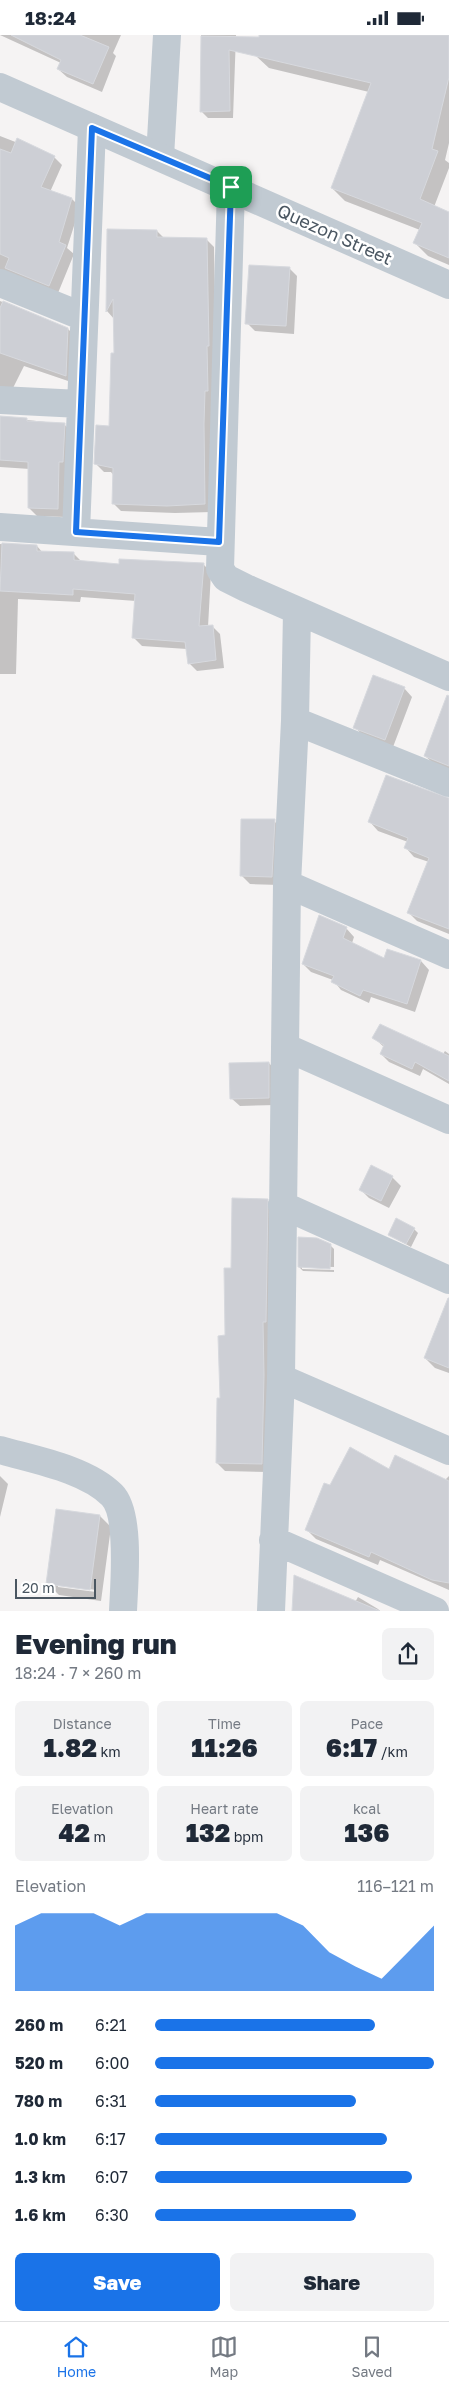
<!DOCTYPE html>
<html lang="en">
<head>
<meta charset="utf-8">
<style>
  body { margin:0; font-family:"Golos Text",sans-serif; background:#f2f2f3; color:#1f2937; height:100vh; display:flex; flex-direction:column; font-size:19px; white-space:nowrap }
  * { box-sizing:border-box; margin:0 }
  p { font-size:16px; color:#747a83 }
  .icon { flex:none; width:28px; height:28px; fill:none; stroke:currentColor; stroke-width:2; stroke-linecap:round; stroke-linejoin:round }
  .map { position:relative; height:1576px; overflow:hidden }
  .sheet { display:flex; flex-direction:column; background:#fff; flex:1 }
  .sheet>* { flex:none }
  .scale { position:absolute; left:15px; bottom:12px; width:81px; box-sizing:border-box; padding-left:5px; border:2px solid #4a5661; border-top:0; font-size:14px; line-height:18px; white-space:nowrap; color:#4a5661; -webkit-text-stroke:4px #fff; paint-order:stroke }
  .pin { position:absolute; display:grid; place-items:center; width:42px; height:42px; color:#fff; margin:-21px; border-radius:10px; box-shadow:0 2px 8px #0006 }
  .round { display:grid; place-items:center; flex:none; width:52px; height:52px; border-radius:8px; background:#f2f2f3 }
  .summary { display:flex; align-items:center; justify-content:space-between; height:85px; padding:0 15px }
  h1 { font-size:28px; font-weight:800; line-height:38px }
  .metrics { display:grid; grid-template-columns:repeat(3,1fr); gap:8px; height:85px; padding:5px 15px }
  .metrics div { display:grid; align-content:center; border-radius:8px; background:#f2f2f3; text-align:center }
  .metrics b { font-size:25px; font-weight:800 }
  .metrics small { font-size:14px; font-weight:400 }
  .metrics p { font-size:14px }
  .chart { height:140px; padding:10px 15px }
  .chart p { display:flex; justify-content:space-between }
  .chart svg { width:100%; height:90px; margin-top:5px; fill:#1a73e8; opacity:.7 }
  .cta { display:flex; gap:10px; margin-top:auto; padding:10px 15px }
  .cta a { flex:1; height:58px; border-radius:8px; background:#1a73e8; color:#fff; font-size:20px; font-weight:800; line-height:58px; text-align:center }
  .cta a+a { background:#f2f2f3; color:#1f2937 }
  ul { padding:0 15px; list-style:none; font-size:16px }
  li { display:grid; grid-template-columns:80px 60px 1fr; align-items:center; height:38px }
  li i { height:12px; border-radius:6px; background:#1a73e8 }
  .status { display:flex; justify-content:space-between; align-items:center; height:35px; padding:0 25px; background:#fff; direction:ltr }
  .status svg { height:14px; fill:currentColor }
  .tab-bar { display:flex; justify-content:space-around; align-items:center; height:70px; border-top:1px solid #e0e1e3; background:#fff; font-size:14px; color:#747a83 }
  .tab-bar a { display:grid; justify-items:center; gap:2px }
  .tab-bar .selected { color:#1a73e8 }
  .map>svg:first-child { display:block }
  .shadow { fill:#0003; fill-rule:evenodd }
  .building { fill:#cdcfd5; stroke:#d7d9de }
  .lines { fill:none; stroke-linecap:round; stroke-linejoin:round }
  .minor { stroke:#c1cad2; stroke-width:28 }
  .tertiary { stroke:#c1cad2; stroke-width:28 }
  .route-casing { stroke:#fff; stroke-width:10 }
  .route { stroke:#1a73e8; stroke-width:6 }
  .labels { text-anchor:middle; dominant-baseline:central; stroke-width:5; stroke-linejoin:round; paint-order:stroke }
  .street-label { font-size:18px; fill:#4a5661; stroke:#fff }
</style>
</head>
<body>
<div class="status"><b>18:24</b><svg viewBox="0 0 49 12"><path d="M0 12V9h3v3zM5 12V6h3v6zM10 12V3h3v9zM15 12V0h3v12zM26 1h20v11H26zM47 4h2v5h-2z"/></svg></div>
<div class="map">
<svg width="449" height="1576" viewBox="0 0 449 1576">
  <rect width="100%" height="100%" fill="#f5f3f3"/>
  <!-- shadow -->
  <path class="shadow" d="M0 0H121L113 18 116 21 102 57 67 42 58 34 61 28Z
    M201 0H236L233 83H208L202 77Z
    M261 0H449V108L445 125 449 128V133L434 172 449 179V230L428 221 415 208 420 195 345 166 332 153 369 57 269 33 256 21Z
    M0 101 54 122 62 130 50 157 72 164 80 172 67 213 74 219 58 258 0 243Z
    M108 195 157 196 164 203 206 204 214 212 216 318 212 477 175 478 121 476 113 468 114 441 111 437H104L96 429 110 393 116 320 115 285 107 276Z
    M289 233 297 241 294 299 255 296 247 288Z
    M0 266 68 294 76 302 74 348 24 331 11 357 0 359Z
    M0 382 64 389 72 398 66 482 37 481 29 473 30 434 0 432Z
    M0 509 37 511 43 518 74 519 82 527 120 530 203 529 211 537 208 592 212 591 220 599 224 633 197 636 189 628 187 614 142 611 134 603 136 566 81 562 80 567 18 564 16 639H0Z
    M404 653 412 662 393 712 363 701 355 692Z
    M449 667V736L434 729 425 721Z
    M449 765V899L417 886 409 878 429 827 414 822 406 813 408 807 378 796 370 787Z
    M274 786 282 794 280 850 250 849 242 841Z
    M346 893 354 902 352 908 385 925 421 926 429 935 415 977 371 962 369 968 341 955 333 945 311 937 303 929Z
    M374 1003 443 1019 445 1016 449 1019V1049L423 1034 420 1041 389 1027 381 1019 384 1012Z
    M269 1028 277 1037V1070L240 1071 231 1063Z
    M392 1142 401 1151 389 1173 369 1163 360 1154Z
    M267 1165 275 1173 269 1437 225 1436 217 1428 232 1234Z
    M414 1194 418 1198 411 1212 389 1200Z
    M330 1210 334 1214V1232L302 1231V1234L334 1235V1237L303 1236 299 1232Z
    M449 1273V1338L435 1333 425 1323Z
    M390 1435 445 1445 449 1441V1555L380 1525 378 1530 316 1504 307 1495 330 1452Z
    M0 1441 8 1449 0 1482Z
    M100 1481 111 1492 101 1566 59 1560 47 1548ZM58 1549 96 1555V1557L58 1552Z
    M358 1562 378 1574 380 1576H350Z"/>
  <!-- building -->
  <path class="building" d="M11 0H80L109 12 93 49 57 34 61 25Z
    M259 0H449V42L432 114 438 116 420 164 449 177V223L413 208 422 188 331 153 371 48 229 15 230 76 200 77 201 1 259 2Z
    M17 103 55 121 41 152 72 163 59 207 66 210 49 251 5 233 9 223 0 219V114L11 118Z
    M107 194 157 195V202L207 203 209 311H207L208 356H205L204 389 205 469 167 471 112 469 113 433 94 429 96 390 109 391 111 318H114L113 264 106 277Z
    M249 230 290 232 286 291 245 289Z
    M3 266 68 293 66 341 0 318V273Z
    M0 381 27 383V386L65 388 63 427H59L58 474 28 473V427L0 425Z
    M2 508 37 510V516L74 517V525L119 529V524L204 528 199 591 213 590 216 625 188 629 185 607 132 603 135 559 73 554V560L0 556Z
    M373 640 405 652 385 705 353 693Z
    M447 660 449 661V731L424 721Z
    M386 740 449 763V894L407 878 429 823 404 813 408 803 368 787Z
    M241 784H275L272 842 240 841Z
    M319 880 347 892 343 903 384 923 387 914 421 925 407 969 363 955 360 961 331 947 334 941 302 929Z
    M380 989 449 1021V1046L415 1027 412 1034 380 1019 384 1010 372 1003Z
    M269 1027V1063L230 1064 229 1028Z
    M371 1130 393 1141 381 1166 359 1155Z
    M232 1163 268 1164 266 1287H263L264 1340 262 1429 216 1428 217 1363H220L218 1301 225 1300 224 1233H231Z
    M396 1183 415 1193 406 1209 388 1200Z
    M298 1202 317 1203 331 1209 330 1234 298 1232Z
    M448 1263H449V1333L424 1323Z
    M350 1412 389 1434 395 1420 449 1446V1548L432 1545 371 1517 369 1522 305 1495 324 1448 330 1450Z
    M56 1474 100 1480 90 1555 46 1549Z
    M294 1540 380 1576H292Z"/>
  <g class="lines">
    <!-- minor -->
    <path class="minor" d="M160 122 167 0
      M231 152 220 534 226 543 246 553 449 642
      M0 248 84 282
      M0 365 80 369
      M0 492 219 507
      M76 497 92 93
      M295 686 449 748
      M287 849 449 920
      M285 1012 449 1085
      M282 1170 449 1245
      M281 1343 449 1416
      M0 1415C35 1425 86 1434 112 1460 131 1479 124 1550 123 1576
      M273 1505 435 1576
      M271 1576 281 1343 287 849 295 686 297 576"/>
    <!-- tertiary -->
    <path class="tertiary" d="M0 52 449 250"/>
  </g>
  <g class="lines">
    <defs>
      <path id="route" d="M92 93 231 152 219 507 76 497Z"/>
    </defs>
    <!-- route casing -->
    <use href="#route" class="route-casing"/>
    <!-- route -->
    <use href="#route" class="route"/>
  </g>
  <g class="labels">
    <!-- street labels -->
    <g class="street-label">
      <text transform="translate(335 199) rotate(24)">Quezon Street</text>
    </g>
  </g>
</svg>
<div class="scale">20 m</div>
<div class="pin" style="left:231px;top:152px;background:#1e9e55"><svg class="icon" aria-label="arrive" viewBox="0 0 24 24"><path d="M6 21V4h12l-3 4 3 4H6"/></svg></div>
</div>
<section class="sheet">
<div class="summary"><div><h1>Evening run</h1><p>18:24 · 7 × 260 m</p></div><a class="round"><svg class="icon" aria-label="share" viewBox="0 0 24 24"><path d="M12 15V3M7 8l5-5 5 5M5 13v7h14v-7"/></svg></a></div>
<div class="metrics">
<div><p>Distance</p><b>1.82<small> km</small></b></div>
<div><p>Time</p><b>11:26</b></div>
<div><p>Pace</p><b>6:17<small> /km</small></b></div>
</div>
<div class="metrics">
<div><p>Elevation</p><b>42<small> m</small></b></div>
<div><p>Heart rate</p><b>132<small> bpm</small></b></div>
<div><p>kcal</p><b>136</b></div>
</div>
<div class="chart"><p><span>Elevation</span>116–121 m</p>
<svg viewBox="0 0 160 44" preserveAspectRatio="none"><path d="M0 44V12L10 6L20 6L30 6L40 12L50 6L60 6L70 6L80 6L90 6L100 6L110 12L120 25L130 32L140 38L150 25L160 12V44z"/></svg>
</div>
<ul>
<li><b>260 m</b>6:21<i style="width:79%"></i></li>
<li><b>520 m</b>6:00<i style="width:100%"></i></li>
<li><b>780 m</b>6:31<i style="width:72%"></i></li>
<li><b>1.0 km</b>6:17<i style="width:83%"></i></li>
<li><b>1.3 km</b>6:07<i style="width:92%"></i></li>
<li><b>1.6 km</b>6:30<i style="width:72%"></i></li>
</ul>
<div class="cta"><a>Save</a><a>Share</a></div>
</section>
<nav class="tab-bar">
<a class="selected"><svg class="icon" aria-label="home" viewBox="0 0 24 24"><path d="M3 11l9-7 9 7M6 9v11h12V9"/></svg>Home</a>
<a><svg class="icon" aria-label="map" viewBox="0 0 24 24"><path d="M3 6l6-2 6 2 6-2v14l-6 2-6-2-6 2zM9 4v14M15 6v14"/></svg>Map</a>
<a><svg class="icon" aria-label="saved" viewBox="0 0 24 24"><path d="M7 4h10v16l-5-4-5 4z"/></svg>Saved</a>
</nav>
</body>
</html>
